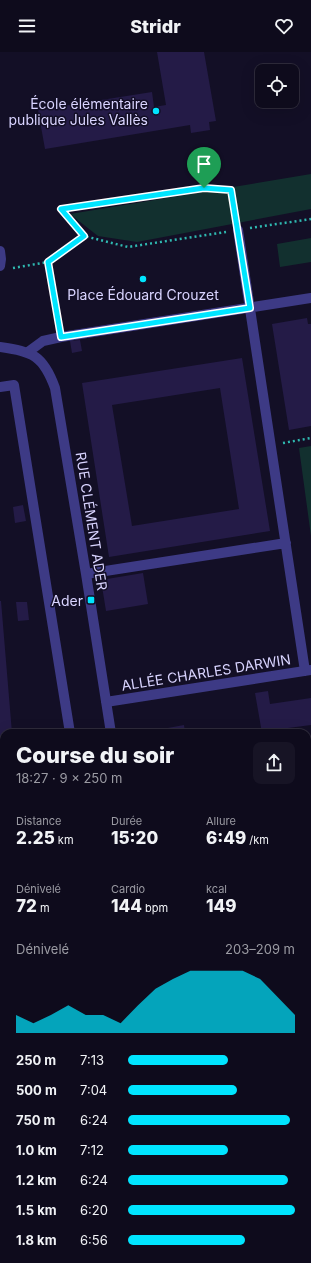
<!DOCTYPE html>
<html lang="fr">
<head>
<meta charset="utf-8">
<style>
  body { margin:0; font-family:Inter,sans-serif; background:#171425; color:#f1f3f6; height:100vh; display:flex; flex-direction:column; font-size:15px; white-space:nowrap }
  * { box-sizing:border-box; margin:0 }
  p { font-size:13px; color:#9b9ba3 }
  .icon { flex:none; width:22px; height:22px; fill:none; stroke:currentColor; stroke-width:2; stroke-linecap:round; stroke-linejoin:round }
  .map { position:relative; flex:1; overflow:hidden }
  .side { position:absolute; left:0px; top:677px; width:311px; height:534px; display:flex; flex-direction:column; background:#0e0b1c; border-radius:12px 12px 0 0; box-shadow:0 4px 16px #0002,0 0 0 1px #2e2b3b }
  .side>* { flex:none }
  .buttons { position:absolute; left:255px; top:12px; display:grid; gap:8px }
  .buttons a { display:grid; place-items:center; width:44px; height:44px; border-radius:8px; background:#0e0b1c; box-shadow:0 4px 16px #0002,0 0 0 1px #2e2b3b; font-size:20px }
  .pin { position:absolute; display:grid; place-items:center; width:34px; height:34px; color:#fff; margin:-41px -17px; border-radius:50% 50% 50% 0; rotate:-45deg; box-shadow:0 0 4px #0007 }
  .pin .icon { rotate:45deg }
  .round { display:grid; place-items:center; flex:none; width:42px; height:42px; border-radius:8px; background:#171425 }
  .overview { display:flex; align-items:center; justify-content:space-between; height:68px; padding:0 16px }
  h1 { font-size:22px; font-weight:800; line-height:30px }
  .figures { display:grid; grid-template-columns:repeat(3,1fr); gap:6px; height:68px; padding:4px 16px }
  .figures div { display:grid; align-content:center }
  .figures b { font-size:17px; font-weight:800 }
  .figures small { font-size:11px; font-weight:400 }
  .figures p { font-size:11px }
  .chart { height:112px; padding:8px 16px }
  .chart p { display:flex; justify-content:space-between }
  .chart svg { width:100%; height:72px; margin-top:4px; fill:#00e5ff; opacity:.7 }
  ul { padding:0 16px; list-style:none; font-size:13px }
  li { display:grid; grid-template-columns:64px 48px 1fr; align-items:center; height:30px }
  li i { height:10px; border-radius:5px; background:#00e5ff }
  header { display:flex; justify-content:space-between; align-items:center; height:52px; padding:0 16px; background:#0e0b1c; font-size:18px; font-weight:800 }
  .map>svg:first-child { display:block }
  .green { fill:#12302f }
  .building { fill:#241b47; fill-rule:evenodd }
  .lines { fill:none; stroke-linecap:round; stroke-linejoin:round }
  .path { stroke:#2fb8b0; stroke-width:2.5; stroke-dasharray:2 3; stroke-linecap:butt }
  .minor { stroke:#3d3a85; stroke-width:10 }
  .route-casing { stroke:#fff; stroke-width:8 }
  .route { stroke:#00e5ff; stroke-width:5 }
  .poi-dot { fill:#00e5ff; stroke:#130f26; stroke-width:1.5 }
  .labels { text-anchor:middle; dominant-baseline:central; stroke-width:3; stroke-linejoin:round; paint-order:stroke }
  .poi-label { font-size:14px; fill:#d9d4ff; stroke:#130f26; text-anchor:end }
  .street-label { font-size:14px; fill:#d9d4ff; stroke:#130f26 }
</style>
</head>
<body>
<header><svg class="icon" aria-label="menu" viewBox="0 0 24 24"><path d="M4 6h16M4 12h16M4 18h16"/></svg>Stridr<svg class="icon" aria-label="heart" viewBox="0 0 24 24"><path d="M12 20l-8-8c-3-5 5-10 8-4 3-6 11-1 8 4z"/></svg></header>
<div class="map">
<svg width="311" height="1211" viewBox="0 0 311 1211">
  <rect width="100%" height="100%" fill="#130f26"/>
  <!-- green -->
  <path class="green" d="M311 122V157L137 190 98 184 70 162Z
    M311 186V210L280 215 277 192Z
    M311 394V484L299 396Z"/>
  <!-- building -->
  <path class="building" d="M157 0H204L216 69 209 70 210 78 191 81 190 73 45 97 38 58 152 40 154 55 166 53Z
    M307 266 308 272H311V374L289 378 272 272Z
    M80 288 82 299 72 301 70 289Z
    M242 306 270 479 109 505 82 331ZM220 336 239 457 132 474 112 353Z
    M23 453 26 469 15 471 13 455Z
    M143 521 148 552 106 559 101 528Z
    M0 549H1L12 681H4V1166L0 1167Z
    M16 550H27L29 568 18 569Z
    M268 639 270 652 311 646V673L288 676 289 681H262L255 641Z
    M184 673 185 681H157V678Z
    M311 1079V1211H227V1207H307V1080Z"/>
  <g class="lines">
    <!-- path -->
    <path class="path" d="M250 176 311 167
      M84 184 61 157 204 136 231 138 236 165
      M13 216 48 210
      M59 272 48 210 84 184 128 195 226 180
      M283 391 311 386
      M307 799 311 793
      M307 869 311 876
      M307 948 311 943"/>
    <!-- minor -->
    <path class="minor" d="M238 178 305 619
      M0 199 1 207 0 214
      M0 295C33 300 43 303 55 336L86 522 111 681
      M28 300 43 289 61 285 311 246
      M0 335 14 333 70 681
      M86 522 286 491
      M106 650 311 618
      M307 1048H311
      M0 1192 4 1191
      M195 1207 196 1211"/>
  </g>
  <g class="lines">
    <defs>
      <path id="route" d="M204 136 231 138 250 256 61 285 48 210 84 184 61 157Z"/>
    </defs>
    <!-- route casing -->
    <use href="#route" class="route-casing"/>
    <!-- route -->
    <use href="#route" class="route"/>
  </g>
  <!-- markers -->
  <g class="poi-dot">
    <circle cx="156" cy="59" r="4"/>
    <circle cx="143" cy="227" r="4"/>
    <rect x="87" y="544" width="8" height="8" rx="2"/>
  </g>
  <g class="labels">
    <!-- poi labels -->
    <g class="poi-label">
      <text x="148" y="51">École élémentaire<tspan x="148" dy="16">publique Jules Vallès</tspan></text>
      <text x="143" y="242" text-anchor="middle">Place Édouard Crouzet</text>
      <text x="83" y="548">Ader</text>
    </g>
    <!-- street labels -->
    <g class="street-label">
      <text transform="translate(92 469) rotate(81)">RUE CLÉMENT ADER</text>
      <text transform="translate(206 620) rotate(-9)">ALLÉE CHARLES DARWIN</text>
    </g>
  </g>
</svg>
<div class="buttons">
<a><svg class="icon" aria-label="locate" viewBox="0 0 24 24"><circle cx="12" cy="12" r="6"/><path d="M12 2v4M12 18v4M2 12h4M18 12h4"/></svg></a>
</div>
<div class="pin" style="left:204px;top:136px;background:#1e9e55"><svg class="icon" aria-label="arrive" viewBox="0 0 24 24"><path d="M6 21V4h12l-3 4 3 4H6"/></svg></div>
<section class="side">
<div class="overview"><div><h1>Course du soir</h1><p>18:27 · 9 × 250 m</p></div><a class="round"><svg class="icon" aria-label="share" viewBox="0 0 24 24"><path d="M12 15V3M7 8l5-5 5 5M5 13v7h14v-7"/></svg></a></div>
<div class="figures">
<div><p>Distance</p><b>2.25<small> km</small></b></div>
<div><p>Durée</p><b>15:20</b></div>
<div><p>Allure</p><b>6:49<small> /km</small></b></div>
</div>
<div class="figures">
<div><p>Dénivelé</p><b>72<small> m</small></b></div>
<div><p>Cardio</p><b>144<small> bpm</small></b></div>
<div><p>kcal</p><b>149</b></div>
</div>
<div class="chart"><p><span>Dénivelé</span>203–209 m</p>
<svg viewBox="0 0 160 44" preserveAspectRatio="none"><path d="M0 44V33L10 38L20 33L30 27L40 33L50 33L60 38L70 27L80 17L90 11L100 6L110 6L120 6L130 6L140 11L150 22L160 33V44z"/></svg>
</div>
<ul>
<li><b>250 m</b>7:13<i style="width:60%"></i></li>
<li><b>500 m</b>7:04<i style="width:65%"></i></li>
<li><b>750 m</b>6:24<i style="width:97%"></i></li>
<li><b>1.0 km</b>7:12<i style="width:60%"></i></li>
<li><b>1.2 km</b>6:24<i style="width:96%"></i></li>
<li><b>1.5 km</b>6:20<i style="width:100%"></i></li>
<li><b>1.8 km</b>6:56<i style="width:70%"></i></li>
</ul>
</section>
</div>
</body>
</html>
